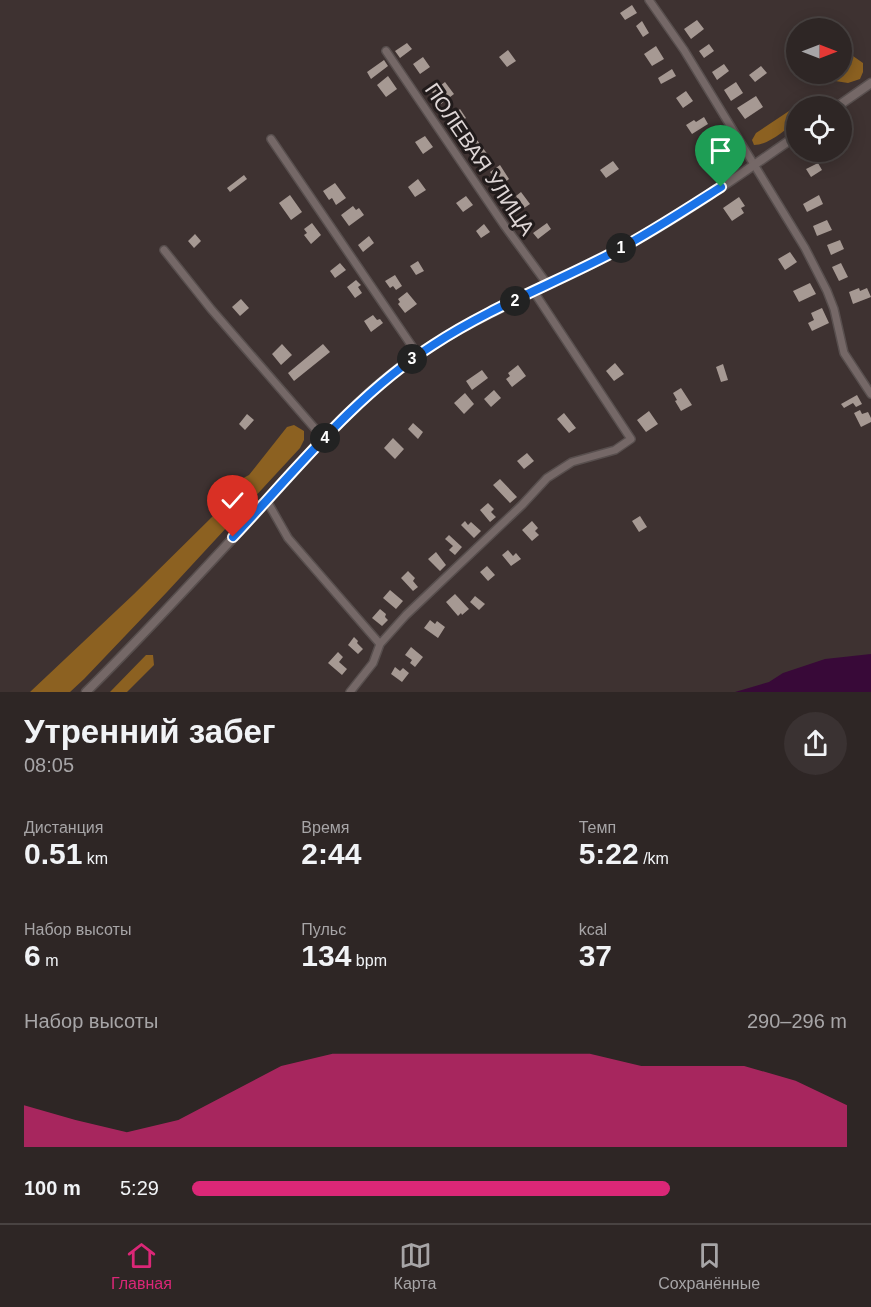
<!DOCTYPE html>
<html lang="ru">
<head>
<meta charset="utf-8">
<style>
  body { margin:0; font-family:Arial,sans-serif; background:#3a3232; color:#f1f3f6; height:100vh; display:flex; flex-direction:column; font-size:22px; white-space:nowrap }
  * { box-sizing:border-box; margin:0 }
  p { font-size:20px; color:#a7a5a7 }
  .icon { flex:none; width:33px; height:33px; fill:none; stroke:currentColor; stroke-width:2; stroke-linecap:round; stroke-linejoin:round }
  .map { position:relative; height:692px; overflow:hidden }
  .side { display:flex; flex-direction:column; background:#2e2625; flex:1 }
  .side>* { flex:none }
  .needle { width:39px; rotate:90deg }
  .controls { position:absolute; left:786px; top:18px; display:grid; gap:12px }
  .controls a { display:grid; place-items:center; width:66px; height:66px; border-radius:50%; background:#2e2625; box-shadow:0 3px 15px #0003,0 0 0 2px #494342; font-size:30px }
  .pin { position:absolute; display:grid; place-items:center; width:51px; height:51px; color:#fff; margin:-62px -26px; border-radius:50% 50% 50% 0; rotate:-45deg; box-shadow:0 0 6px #0007 }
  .pin .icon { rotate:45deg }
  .km { position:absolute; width:30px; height:30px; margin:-15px; border-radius:50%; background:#222; color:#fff; font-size:16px; line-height:30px; text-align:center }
  .round { display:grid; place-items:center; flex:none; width:63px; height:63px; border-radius:32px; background:#3a3232 }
  .head { display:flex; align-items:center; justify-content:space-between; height:102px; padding:0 24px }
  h1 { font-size:33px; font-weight:700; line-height:45px }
  .stats { display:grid; grid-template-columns:repeat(3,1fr); gap:9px; height:102px; padding:6px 24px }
  .stats div { display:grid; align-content:center }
  .stats b { font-size:30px; font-weight:700 }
  .stats small { font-size:16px; font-weight:400 }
  .stats p { font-size:16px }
  .chart { height:168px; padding:12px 24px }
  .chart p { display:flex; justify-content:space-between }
  .chart svg { width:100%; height:108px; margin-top:6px; fill:#db2777; opacity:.7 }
  ul { padding:0 24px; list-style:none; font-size:20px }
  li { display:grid; grid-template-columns:96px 72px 1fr; align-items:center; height:45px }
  li i { height:15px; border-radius:8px; background:#db2777 }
  .menu { display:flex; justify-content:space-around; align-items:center; height:84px; border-top:2px solid #494342; background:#2e2625; font-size:16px; color:#a7a5a7 }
  .menu a { display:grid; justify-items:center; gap:3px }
  .menu .on { color:#db2777 }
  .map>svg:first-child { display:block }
  .forest { fill:#8c6121 }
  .water { fill:#380938 }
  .building { fill:#a69993 }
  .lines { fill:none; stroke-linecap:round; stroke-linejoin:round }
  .minor-casing { stroke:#584f4e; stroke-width:10 }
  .tertiary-casing { stroke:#584f4e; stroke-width:11 }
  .minor { stroke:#756867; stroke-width:7 }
  .tertiary { stroke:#756867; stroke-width:8 }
  .route-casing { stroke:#fff; stroke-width:12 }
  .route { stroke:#1a73e8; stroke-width:8 }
  .labels { text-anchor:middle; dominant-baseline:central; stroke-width:6; stroke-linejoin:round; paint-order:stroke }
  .street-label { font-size:21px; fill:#ded6d6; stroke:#211b1b }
</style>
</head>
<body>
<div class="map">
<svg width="871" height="692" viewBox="0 0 871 692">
  <rect width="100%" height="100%" fill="#3e3231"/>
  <!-- forest -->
  <path class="forest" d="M843 56H853L863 63V72L860 79 848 83 829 80V74H842V57Z
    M812 99H818L821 103 820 106H796V122C784 130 769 145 754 145L752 140 756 133 804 101Z
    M294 425 304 431V440L300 448 167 592 84 679 70 692H30L134 594 214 515 234 483 249 475 287 427Z
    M146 655H153L154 665 127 692H110Z"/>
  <!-- water -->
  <path class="water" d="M871 654V692H735L769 682 783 673 825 659Z"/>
  <!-- building -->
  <path class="building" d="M632 5 637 13 625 20 620 13Z
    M697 20 704 29 691 39 684 29Z
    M642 21 649 33 643 37 636 26Z
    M407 43 412 49 400 58 395 51Z
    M709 44 714 51 704 58 699 51Z
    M656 46 664 59 652 66 644 54Z
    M508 50 516 61 507 67 499 57Z
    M423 57 430 67 420 74 413 64Z
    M384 60 388 66 371 79 367 72Z
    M724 64 729 71 717 80 712 72Z
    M761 66 767 73 755 82 749 75Z
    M672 69 676 76 661 84 658 78Z
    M388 76 397 89 386 97 377 85Z
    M445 82 454 94 441 104 432 92Z
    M736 82 743 93 731 101 724 90Z
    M686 91 693 101 683 108 676 98Z
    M756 96 763 107 745 119 737 108Z
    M460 109 466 118 459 123 457 120 454 123 450 117Z
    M704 117 708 124 692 134 686 125 694 120 696 122Z
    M425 136 433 147 423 154 415 142Z
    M717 139 721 146 707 156 702 150Z
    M477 140 488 155 480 160 478 157 475 159 467 147Z
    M613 161 619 169 606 178 600 170Z
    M818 163 822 170 811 177 806 169Z
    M500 165 509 179 500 186 490 172Z
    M244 175 247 179 230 192 227 188Z
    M418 179 426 190 415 197 408 187Z
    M335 183 346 198 336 205 332 198 329 200 323 191Z
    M504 190 509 198 501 204 496 196Z
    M521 192 530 204 517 213 511 204 518 199 516 196Z
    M290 195 302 212 291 220 279 203Z
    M819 195 823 204 807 212 803 204Z
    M466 196 473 205 463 212 456 203Z
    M739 197 745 206 741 208 744 213 732 221 723 208Z
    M353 206 356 210 359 208 364 215 349 226 341 215Z
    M827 220 832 230 817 236 813 226Z
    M312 223 321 235 311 244 304 235 307 233 304 229Z
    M547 223 551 229 538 239 533 233Z
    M484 224 490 232 481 238 476 231Z
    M195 234 201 241 194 248 188 241Z
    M369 236 374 243 363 252 358 245Z
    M840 240 844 249 831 255 827 245Z
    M790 252 797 262 785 270 778 259Z
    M418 261 424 271 416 275 410 266Z
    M340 263 346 270 335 278 330 271Z
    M841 263 848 277 839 281 832 267Z
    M395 275 402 286 396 290 393 286 390 288 385 281Z
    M356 280 361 285 358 287 362 293 355 298 347 287Z
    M810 283 816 294 799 302 793 291Z
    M859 288 860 291 867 288 871 297 853 304 849 292Z
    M407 292 417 304 405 313 398 304 400 302 398 299Z
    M241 299 249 308 240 316 232 307Z
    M822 308 829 323 812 331 808 323 814 320 811 313Z
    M373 315 377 320 380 319 383 323 371 332 364 321Z
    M282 344 292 355 281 365 272 354Z
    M323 344 330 352 294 381 288 373Z
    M615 363 624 374 614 381 606 371Z
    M723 364 728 380 721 382 716 367Z
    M518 365 526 376 512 387 506 379 510 376 508 373Z
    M482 370 488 378 472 390 466 381Z
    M681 388 692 405 681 411 675 401 677 400 673 393Z
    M494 390 501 398 491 407 484 399Z
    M465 393 474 404 464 414 454 403Z
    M857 395 862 404 856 407 853 403 844 408 841 404Z
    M860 410 862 414 868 412 871 418V422L861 427 854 413Z
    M649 411 658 424 646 432 637 420Z
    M564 413 576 428 569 433 557 419Z
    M247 414 254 420 245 430 239 424Z
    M413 423 423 432 418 439 408 429Z
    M393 438 404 449 395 459 384 448Z
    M527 453 534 461 524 469 517 461Z
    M500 479 517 497 510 503 493 485Z
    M488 503 494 509 491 512 496 517 490 522 480 510Z
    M640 516 647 527 639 532 632 521Z
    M465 521 468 525 471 522 481 531 474 538 461 525Z
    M532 521 538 528 535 531 539 535 532 541 522 530Z
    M449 535 462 547 455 555 449 550 453 546 445 539Z
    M508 550 513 556 516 553 521 559 511 566 502 555Z
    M436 552 446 565 440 571 428 559Z
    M487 566 495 575 488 581 480 572Z
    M408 571 415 578 413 581 418 587 413 591 401 578Z
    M390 590 403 601 396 609 383 598Z
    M455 594 469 609 462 615 461 613 458 616 446 602Z
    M475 596 485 604 479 610 470 602Z
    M380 609 386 614 385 617 388 620 382 626 372 618Z
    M430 620 435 624 437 621 445 627 438 638 424 628Z
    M354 637 358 641 357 643 363 649 358 654 348 645Z
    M411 647 423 657 415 667 410 663 412 660 405 655Z
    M338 652 343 657 339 662 347 669 342 675 328 663Z
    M395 667 400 671 403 668 409 673 402 682 391 674Z"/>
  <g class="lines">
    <defs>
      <path id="minor" d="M649 0 684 50 805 248 827 291 834 309 844 353 871 394
        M386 51 504 225 548 285
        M271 139 418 355
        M164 250 211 309 324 439
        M267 501 288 538 380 644
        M350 692 373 663 380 644 406 615 522 505 547 478 572 462 615 450 631 439 534 292"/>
      <path id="tertiary" d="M838 106 871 83
        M86 692C149 630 209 564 269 499 310 454 349 406 398 369 463 320 540 291 611 254 676 220 737 177 796 136"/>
    </defs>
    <!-- minor casing -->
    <use href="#minor" class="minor-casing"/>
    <!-- tertiary casing -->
    <use href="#tertiary" class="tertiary-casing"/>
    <!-- minor -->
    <use href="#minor" class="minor"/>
    <!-- tertiary -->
    <use href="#tertiary" class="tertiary"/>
  </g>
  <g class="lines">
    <defs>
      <path id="route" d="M233 537C296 470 355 395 433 345 489 308 553 284 612 253 650 233 685 210 721 187"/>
    </defs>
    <!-- route casing -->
    <use href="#route" class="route-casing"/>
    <!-- route -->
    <use href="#route" class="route"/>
  </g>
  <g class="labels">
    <!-- street labels -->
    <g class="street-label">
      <text transform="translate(480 159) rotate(56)">ПОЛЕВАЯ УЛИЦА</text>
    </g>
  </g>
</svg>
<div class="controls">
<a><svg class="needle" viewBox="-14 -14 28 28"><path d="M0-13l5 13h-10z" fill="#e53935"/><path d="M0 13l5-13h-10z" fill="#a7a5a7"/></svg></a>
<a><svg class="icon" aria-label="locate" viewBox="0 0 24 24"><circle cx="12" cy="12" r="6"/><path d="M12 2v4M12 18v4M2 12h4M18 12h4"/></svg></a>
</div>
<div class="pin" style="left:721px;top:187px;background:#1e9e55"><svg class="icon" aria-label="arrive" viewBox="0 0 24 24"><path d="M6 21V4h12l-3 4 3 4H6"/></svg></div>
<div class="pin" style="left:233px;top:537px;background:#d93025"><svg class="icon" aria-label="check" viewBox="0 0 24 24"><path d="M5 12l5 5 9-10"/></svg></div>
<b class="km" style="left:621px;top:248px">1</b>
<b class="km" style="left:515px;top:301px">2</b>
<b class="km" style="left:412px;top:359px">3</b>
<b class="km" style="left:325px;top:438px">4</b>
</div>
<section class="side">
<div class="head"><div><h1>Утренний забег</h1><p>08:05</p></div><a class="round"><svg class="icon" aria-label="share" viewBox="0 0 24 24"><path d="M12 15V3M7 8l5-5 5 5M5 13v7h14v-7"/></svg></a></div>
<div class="stats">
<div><p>Дистанция</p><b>0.51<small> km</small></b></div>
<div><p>Время</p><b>2:44</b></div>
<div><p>Темп</p><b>5:22<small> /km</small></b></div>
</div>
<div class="stats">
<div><p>Набор высоты</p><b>6<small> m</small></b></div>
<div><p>Пульс</p><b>134<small> bpm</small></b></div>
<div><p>kcal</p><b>37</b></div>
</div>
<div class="chart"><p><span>Набор высоты</span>290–296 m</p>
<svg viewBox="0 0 160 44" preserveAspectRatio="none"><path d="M0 44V27L10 33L20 38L30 33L40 22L50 11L60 6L70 6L80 6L90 6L100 6L110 6L120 11L130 11L140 11L150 17L160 27V44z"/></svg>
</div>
<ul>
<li><b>100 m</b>5:29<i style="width:73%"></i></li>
</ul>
</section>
<nav class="menu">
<a class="on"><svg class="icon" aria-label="home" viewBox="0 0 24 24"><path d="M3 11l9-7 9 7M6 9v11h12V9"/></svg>Главная</a>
<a><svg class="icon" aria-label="map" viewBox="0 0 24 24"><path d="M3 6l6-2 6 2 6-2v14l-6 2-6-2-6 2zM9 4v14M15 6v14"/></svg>Карта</a>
<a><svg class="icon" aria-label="saved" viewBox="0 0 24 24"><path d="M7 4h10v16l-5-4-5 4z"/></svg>Сохранённые</a>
</nav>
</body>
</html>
